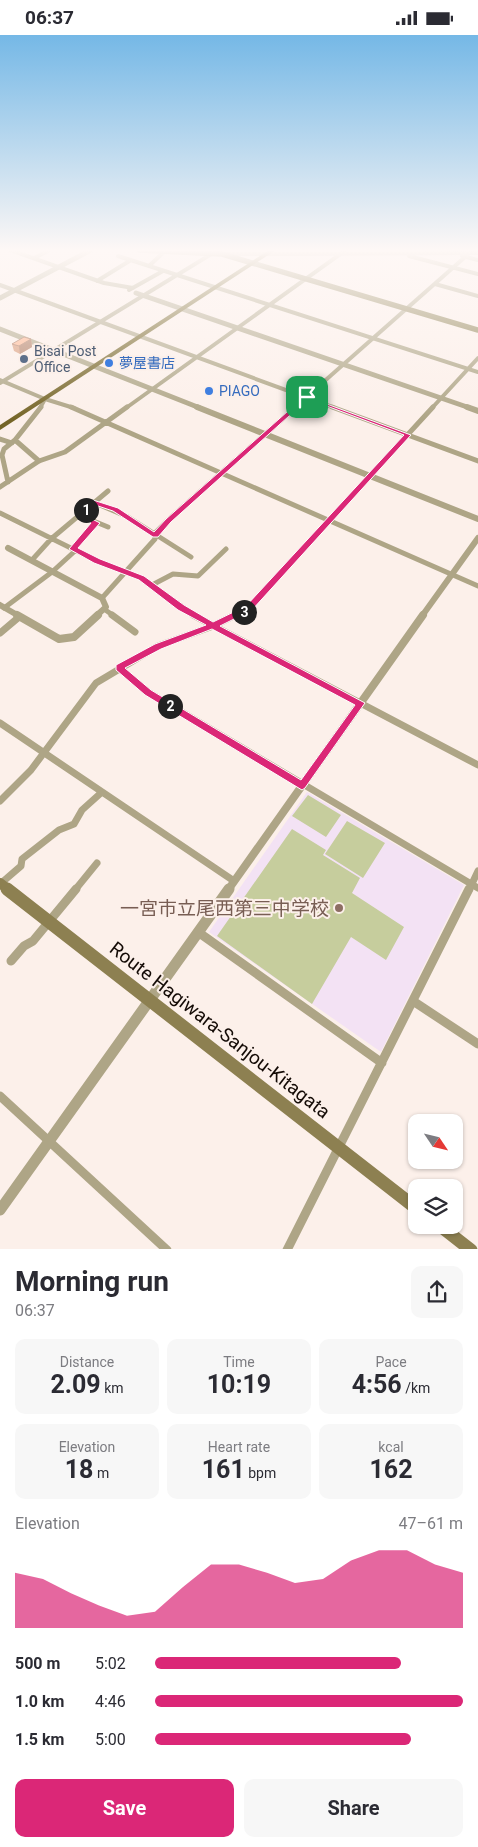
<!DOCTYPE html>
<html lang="en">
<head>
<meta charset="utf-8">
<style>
  body { margin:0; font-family:Roboto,"Noto Sans JP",sans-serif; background:#f7f7f7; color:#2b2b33; height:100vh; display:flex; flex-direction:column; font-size:19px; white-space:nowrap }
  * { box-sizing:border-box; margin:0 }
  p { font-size:16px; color:#7c7c81 }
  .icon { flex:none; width:28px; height:28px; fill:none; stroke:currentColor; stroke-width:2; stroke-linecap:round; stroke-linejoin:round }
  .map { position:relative; height:1214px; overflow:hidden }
  .drawer { display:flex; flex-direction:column; background:#fff; flex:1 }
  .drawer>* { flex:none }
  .needle { width:32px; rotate:125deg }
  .tools { position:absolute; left:408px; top:1079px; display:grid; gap:10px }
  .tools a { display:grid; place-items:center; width:55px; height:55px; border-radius:10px; background:#fff; box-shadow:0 1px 4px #0004; font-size:25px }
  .pin { position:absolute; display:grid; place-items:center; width:42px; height:42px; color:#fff; margin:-21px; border-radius:10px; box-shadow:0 2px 8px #0006 }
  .km { position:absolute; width:25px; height:25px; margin:-12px; border-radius:50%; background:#222; color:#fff; font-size:14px; line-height:25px; text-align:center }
  .round { display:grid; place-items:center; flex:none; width:52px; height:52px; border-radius:10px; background:#f7f7f7 }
  .overview { display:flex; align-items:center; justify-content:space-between; height:85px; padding:0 15px }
  h1 { font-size:28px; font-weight:700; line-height:38px }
  .figures { display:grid; grid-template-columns:repeat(3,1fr); gap:8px; height:85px; padding:5px 15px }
  .figures div { display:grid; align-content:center; border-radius:10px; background:#f7f7f7; text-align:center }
  .figures b { font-size:25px; font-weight:700 }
  .figures small { font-size:14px; font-weight:400 }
  .figures p { font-size:14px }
  .chart { height:140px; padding:10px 15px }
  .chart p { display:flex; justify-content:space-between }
  .chart svg { width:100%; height:90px; margin-top:5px; fill:#db2777; opacity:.7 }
  .cta { display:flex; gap:10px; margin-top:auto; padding:10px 15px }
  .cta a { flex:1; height:58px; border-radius:10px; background:#db2777; color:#fff; font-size:20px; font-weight:700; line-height:58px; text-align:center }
  .cta a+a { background:#f7f7f7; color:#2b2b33 }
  ul { padding:0 15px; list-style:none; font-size:16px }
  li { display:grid; grid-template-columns:80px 60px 1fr; align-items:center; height:38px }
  li i { height:12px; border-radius:6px; background:#db2777 }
  .status { display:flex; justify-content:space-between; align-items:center; height:35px; padding:0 25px; background:#fff; direction:ltr }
  .status svg { height:14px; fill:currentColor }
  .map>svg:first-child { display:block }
  .education { fill:#f3e2f4 }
  .green { fill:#c6cd9d }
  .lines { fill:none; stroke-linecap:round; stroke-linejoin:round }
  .minor-far3 { stroke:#aea586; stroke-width:4 }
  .minor-far2 { stroke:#aea586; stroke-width:5 }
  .minor-far1 { stroke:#aea586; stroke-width:7 }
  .minor { stroke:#aea586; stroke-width:9 }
  .tertiary-far3 { stroke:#aea586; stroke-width:5 }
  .tertiary-far2 { stroke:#aea586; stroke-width:6 }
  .tertiary-far1 { stroke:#aea586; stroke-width:8 }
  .tertiary { stroke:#aea586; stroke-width:11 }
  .secondary-far2 { stroke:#8d8051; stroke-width:5.5 }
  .secondary-far1 { stroke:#8d8051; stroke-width:10 }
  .secondary { stroke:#8d8051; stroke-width:13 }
  .primary { fill:#756527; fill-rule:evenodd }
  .wall { fill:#da9d7c }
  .shaded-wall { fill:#b27f65 }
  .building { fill:#feb690; stroke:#b27f65 }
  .route { fill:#db2777; stroke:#fff; fill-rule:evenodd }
  .service-dot { fill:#5c6f8a; stroke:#fcf0ea; stroke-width:2 }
  .shop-dot { fill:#3f7fe0; stroke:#fcf0ea; stroke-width:2 }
  .education-dot { fill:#8d6e63; stroke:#fcf0ea; stroke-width:2 }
  .labels { text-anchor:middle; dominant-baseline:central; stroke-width:4; stroke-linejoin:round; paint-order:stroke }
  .far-service-label { font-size:14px; fill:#4e5e75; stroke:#fcf0ea; text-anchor:start }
  .far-shop-label { font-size:14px; fill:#366cbe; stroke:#fcf0ea; text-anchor:start }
  .near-education-label { font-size:19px; fill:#785e54; stroke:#fcf0ea; text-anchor:end }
  .near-street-label { font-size:19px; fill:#140b06; stroke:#fcf0ea }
</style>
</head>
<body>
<div class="status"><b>06:37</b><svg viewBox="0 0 49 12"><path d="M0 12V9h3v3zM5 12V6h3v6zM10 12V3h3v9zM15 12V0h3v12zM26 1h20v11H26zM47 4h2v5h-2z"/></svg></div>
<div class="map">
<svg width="478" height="1215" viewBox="0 0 478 1215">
  <rect width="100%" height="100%" fill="#fcf0ea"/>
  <!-- education -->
  <path class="education" d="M307 757 464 850 381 1017 209 897Z"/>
  <!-- green -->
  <path class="green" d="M308 760 341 780 326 802 292 781Z
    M347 786 385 808 363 843 325 819Z
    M292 794 326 815 323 820 360 843 352 858 404 892 386 925 351 902 312 969 217 901Z"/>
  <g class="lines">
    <!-- minor-far3 -->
    <path class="minor-far3" d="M10 215 104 248 133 253
      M224 219 478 218
      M118 221 478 337
      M409 221 478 239
      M462 221 478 225
      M34 223 50 215
      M149 231 166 215
      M97 246 131 225
      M435 249 478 261
      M0 250 335 373
      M129 255 163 236
      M0 345 45 364
      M0 348 218 215
      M40 373 45 364 74 373
      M126 373 346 215
      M294 373 473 215
      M432 373 478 323"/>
    <!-- minor-far2 -->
    <path class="minor-far2" d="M71 372 478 551
      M332 372 478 426
      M0 404 12 408
      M15 405 39 426
      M8 447 2 420 4 414 15 405 41 372
      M0 452 39 426 65 417 127 372
      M93 467 128 482 191 522
      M0 478 97 526 141 543 196 581
      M79 480 108 492
      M73 513 96 488
      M32 525 51 504 108 456
      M152 550 173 539 198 541 226 514
      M102 563 155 504V498L168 485 296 372
      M4 573 52 537 76 515
      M104 574 114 581
      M233 581 249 573 433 372"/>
    <!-- minor-far1 -->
    <path class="minor-far1" d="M112 580 135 597
      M193 580 478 730
      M0 598 19 582
      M119 633 148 657 478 853
      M0 688 234 846
      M0 766 31 735 96 648 158 611 213 591 235 580
      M0 849 21 831 22 824 59 795 74 789 82 775 102 757
      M75 855 97 828
      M469 855 478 836"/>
    <!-- minor -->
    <path class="minor" d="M198 897 382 1028
      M11 926 24 911 33 906 76 854
      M413 966 478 1009
      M0 1061 167 1215
      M287 1215 469 854"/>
    <!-- tertiary-far3 -->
    <path class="tertiary-far3" d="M136 258 470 373
      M0 263 91 215
      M0 294 200 373"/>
    <!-- tertiary-far2 -->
    <path class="tertiary-far2" d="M197 372 478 484
      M467 372 478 376
      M8 513 102 563 106 572 96 581
      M0 570 19 581
      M422 581 478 503"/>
    <!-- tertiary-far1 -->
    <path class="tertiary-far1" d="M17 580 59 604 74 602 98 580
      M228 855 423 580"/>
    <!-- tertiary -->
    <path class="tertiary" d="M0 1175 229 854"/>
    <!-- secondary-far2 -->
    <path class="secondary-far2" d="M139 215 222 219 478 295"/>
    <!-- secondary-far1 -->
    <path class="secondary-far1" d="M0 848 9 855"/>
    <!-- secondary -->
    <path class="secondary" d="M7 854 416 1173
      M439 1190 471 1215"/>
    <!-- primary -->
    <path class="primary" d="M269 215H276L0 395V390Z"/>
  </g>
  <!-- wall -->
  <path class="wall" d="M31 304 32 312 20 319 14 316 12 309Z"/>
  <!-- shaded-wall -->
  <path class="shaded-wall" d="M31 304 32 312 20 319 19 311Z"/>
  <!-- building -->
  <path class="building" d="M24 302 31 304 19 311 12 309Z"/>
  <!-- sky -->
  <linearGradient id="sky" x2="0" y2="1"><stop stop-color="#75b8e6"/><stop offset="0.56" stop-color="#fef8f6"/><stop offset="1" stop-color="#fef8f6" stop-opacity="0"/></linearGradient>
  <rect width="478" height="385" fill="url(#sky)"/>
  <!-- route -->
  <path class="route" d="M305 361 411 400 252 575 220 591 365 668 305 753 302 755 145 660 116 635V630L155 609 206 590 178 575 139 545 94 528 69 514 91 488 76 480 93 465 118 473 154 497 166 484ZM308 364 404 400 246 571 213 587 184 570 144 541 100 524 78 513 100 488 84 480 95 470 113 476 153 502H158L171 487ZM212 594 355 670 301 745 151 655 125 633 161 614Z"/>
  <!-- markers -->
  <circle class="service-dot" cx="24" cy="324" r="5"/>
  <g class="shop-dot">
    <circle cx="109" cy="328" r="5"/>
    <circle cx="209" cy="356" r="5"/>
  </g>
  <circle class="education-dot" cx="339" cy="873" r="5"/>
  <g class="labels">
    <!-- far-service labels -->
    <g class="far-service-label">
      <text x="34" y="316">Bisai Post<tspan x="34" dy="16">Office</tspan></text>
    </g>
    <!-- far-shop labels -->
    <g class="far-shop-label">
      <text x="119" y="328">夢屋書店</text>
      <text x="219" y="356">PIAGO</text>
    </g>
    <!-- near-education labels -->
    <g class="near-education-label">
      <text x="329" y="873">一宮市立尾西第三中学校</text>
    </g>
    <!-- near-street labels -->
    <g class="near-street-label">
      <text transform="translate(220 995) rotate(38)">Route Hagiwara-Sanjou-Kitagata</text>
    </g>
  </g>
</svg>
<div class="tools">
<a><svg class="needle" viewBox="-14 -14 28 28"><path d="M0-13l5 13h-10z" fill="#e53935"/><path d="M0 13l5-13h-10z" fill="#7c7c81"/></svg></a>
<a><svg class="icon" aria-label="layers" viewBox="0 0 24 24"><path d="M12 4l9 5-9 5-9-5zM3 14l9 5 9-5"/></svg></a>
</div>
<div class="pin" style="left:307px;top:362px;background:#1e9e55"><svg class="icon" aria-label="arrive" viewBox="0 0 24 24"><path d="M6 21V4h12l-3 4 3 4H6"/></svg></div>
<b class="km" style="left:86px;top:475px">1</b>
<b class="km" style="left:170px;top:671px">2</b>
<b class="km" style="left:244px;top:577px">3</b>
</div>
<section class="drawer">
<div class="overview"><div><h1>Morning run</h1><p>06:37</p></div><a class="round"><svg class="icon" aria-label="share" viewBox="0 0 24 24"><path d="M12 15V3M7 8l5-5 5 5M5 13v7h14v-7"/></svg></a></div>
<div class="figures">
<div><p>Distance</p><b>2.09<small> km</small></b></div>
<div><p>Time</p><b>10:19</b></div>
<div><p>Pace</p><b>4:56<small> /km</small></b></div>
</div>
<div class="figures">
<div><p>Elevation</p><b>18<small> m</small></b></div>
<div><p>Heart rate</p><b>161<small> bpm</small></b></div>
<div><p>kcal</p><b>162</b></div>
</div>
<div class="chart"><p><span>Elevation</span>47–61 m</p>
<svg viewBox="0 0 160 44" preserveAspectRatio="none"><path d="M0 44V17L10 20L20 27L30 33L40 38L50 36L60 24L70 13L80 13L90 17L100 22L110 20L120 11L130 6L140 6L150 13L160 17V44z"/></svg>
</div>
<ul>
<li><b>500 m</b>5:02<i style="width:80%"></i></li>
<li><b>1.0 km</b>4:46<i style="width:100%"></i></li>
<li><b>1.5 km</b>5:00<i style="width:83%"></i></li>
</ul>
<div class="cta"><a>Save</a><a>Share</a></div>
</section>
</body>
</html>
